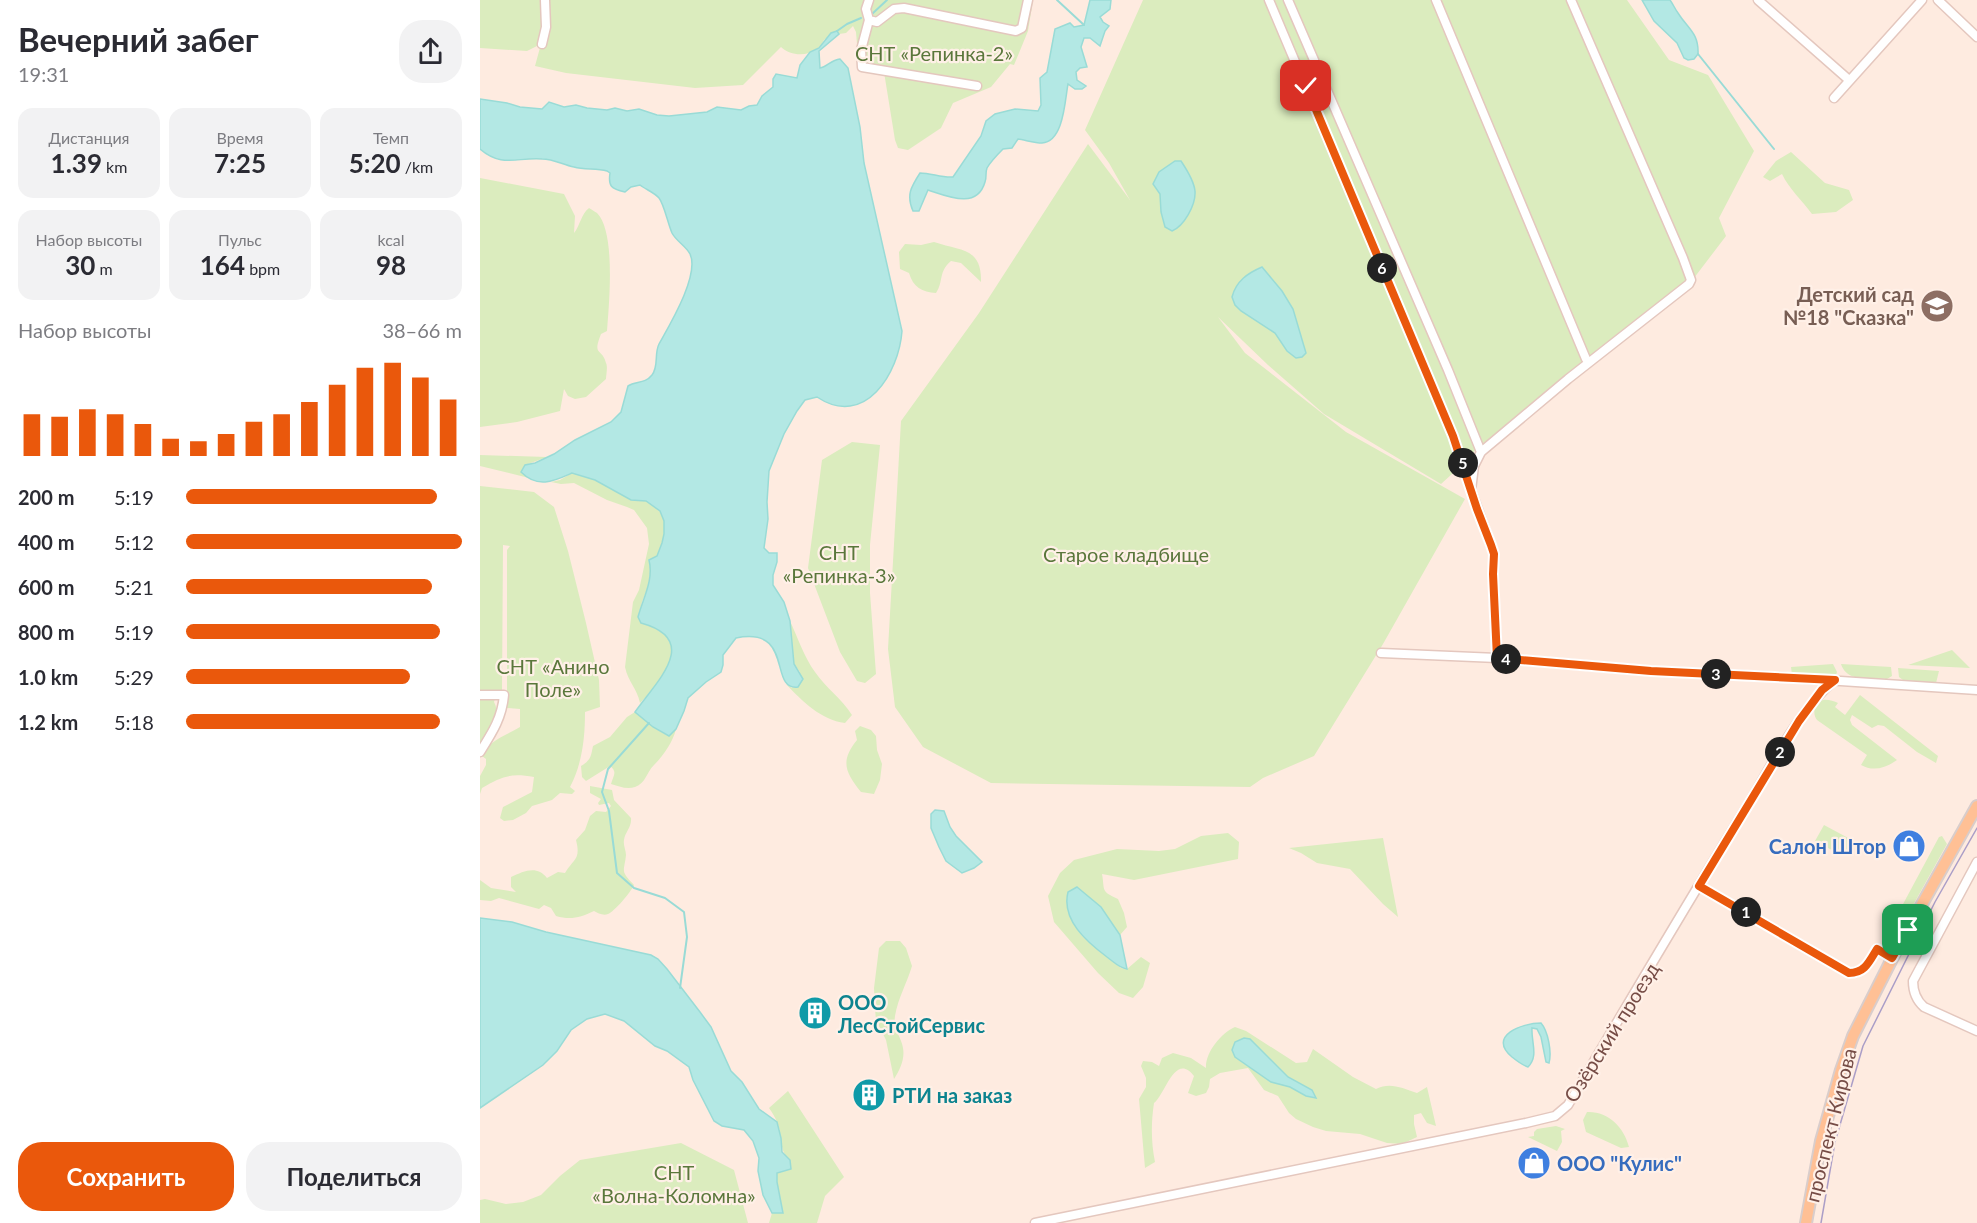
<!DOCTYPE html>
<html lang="ru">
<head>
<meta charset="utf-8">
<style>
  body { margin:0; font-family:Lato,sans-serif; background:#f2f2f3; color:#2b2b33; height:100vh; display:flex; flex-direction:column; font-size:22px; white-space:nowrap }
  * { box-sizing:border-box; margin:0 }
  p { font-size:20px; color:#7c7c81 }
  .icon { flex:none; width:33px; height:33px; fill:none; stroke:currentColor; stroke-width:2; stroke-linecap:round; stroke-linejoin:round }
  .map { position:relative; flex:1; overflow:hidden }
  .sheet { display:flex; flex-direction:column; background:#fff; width:480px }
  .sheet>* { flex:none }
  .pin { position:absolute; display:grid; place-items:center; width:51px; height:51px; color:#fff; margin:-26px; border-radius:12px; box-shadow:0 3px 9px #0006 }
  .km { position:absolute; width:30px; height:30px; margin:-15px; border-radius:50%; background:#222; color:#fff; font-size:16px; line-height:30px; text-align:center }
  .round { display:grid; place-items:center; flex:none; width:63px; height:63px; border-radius:24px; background:#f2f2f3 }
  .overview { display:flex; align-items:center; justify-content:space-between; height:102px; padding:0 18px }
  h1 { font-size:33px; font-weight:700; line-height:45px }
  .stats { display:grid; grid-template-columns:repeat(3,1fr); gap:9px; height:102px; padding:6px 18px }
  .stats div { display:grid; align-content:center; border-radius:15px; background:#f2f2f3; text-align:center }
  .stats b { font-size:26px; font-weight:700 }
  .stats small { font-size:16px; font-weight:400 }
  .stats p { font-size:16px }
  .chart { height:168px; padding:12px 18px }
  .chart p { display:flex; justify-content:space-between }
  .chart svg { width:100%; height:108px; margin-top:6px; stroke:#ea580c; stroke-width:6 }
  .action { display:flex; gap:12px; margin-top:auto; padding:12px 18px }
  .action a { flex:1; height:69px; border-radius:24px; background:#ea580c; color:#fff; font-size:24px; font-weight:700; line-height:69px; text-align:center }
  .action a+a { background:#f2f2f3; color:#2b2b33 }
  ul { padding:0 18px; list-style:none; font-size:20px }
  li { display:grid; grid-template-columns:96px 72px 1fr; align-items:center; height:45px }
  li i { height:15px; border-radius:8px; background:#ea580c }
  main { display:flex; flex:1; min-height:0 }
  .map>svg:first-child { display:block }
  .green { fill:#dbecbe; fill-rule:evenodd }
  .water { fill:#b3e8e4; stroke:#99dbd6; stroke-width:1.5 }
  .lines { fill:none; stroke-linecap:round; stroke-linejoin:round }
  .stream { stroke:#99dbd6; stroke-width:2 }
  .minor-casing { stroke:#e4c7be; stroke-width:11 }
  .major-casing { stroke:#d9cdcb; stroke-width:14 }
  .minor { stroke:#fff; stroke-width:8 }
  .major { stroke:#ffc095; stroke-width:10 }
  .tram { stroke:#ab9ec7; stroke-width:1.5 }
  .route-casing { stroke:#fff; stroke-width:12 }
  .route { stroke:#ea580c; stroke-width:8 }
  .labels { text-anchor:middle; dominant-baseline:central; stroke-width:4.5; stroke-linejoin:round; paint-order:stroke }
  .park-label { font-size:20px; fill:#5a773b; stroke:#fff0e7 }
  .education-label { font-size:20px; font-weight:bold; fill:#785e54; stroke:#fff0e7; text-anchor:end }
  .shop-label { font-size:20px; font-weight:bold; fill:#366cbe; stroke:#fff0e7; text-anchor:end }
  .culture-label { font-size:20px; font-weight:bold; fill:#0d838f; stroke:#fff0e7; text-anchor:start }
  .street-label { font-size:20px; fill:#764c46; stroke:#fff0e7 }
</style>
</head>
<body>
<main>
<section class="sheet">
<div class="overview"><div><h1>Вечерний забег</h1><p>19:31</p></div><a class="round"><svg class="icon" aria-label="share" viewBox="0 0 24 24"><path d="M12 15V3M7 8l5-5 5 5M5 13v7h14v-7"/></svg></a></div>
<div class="stats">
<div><p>Дистанция</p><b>1.39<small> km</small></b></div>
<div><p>Время</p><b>7:25</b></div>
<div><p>Темп</p><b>5:20<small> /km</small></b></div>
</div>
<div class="stats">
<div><p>Набор высоты</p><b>30<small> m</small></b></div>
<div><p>Пульс</p><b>164<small> bpm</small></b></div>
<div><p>kcal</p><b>98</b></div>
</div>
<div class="chart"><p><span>Набор высоты</span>38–66 m</p>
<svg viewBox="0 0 160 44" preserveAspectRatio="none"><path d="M5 44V27M15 44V28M25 44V25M35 44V27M45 44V31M55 44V37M65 44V38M75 44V35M85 44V30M95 44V27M105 44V22M115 44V15M125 44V8M135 44V6M145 44V12M155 44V21"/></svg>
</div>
<ul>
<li><b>200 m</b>5:19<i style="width:91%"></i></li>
<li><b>400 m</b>5:12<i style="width:100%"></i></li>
<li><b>600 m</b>5:21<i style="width:89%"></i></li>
<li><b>800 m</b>5:19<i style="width:92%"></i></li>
<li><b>1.0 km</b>5:29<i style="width:81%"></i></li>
<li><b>1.2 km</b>5:18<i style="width:92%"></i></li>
</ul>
<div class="action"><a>Сохранить</a><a>Поделиться</a></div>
</section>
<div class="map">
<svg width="1497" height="1223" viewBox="0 0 1497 1223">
  <rect width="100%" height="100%" fill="#feebe0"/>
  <!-- green -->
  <path class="green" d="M0 0H553L548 31 534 65 530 64 511 87 473 103 461 128 428 150 418 148 415 140 404 72 379 68 376 32 373 26 366 33 359 34 357 31C353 34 348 37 344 40 342 43 342 46 338 48 327 57 311 56 301 47L263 85 215 88 86 73 55 66 61 44 47 51 0 48Z
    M663 0H1147L1189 60 1228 75 1274 151 1239 218 1246 236 1214 278 1021 431 999 446 983 464 961 484 844 414 788 365 738 317 765 353 866 432 985 499 903 644 834 756 783 778 770 787 511 783 443 747 415 707 408 649 421 421 499 313 608 144 650 200 629 163 605 130Z
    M1311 152 1345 183 1369 190 1373 200 1356 212 1332 214C1322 200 1309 189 1302 174L1290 181 1283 177 1296 161Z
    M0 178 84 194 95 216 94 233C100 226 101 214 109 208 109 208 117 213 117 213 136 232 129 304 127 331L121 334C112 357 122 347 126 363 128 367 126 375 126 379L106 397 95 399 88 396 84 389 80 411 37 422 0 427Z
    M454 242C480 251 502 247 501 282L481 263 471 261C458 272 464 281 456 293 442 292 433 287 429 273L420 269 419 252 425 244 441 245Z
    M372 442 400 445 390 545V593L396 674 385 683 377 681 360 652 328 568 342 460Z
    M0 455 67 457 48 464 46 476 49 478 0 466Z
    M92 473 115 480 151 500 166 501 180 511 184 521V534L180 552 171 568 169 584 162 602 158 617 161 623C171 626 189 633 192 645 196 663 172 691 160 703 157 688 148 682 145 667L153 602 159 590 169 544 167 528 154 510 147 507 127 500 94 483 81 484 71 482 80 480Z
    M0 486 54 492 74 507 88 551 106 623 119 680 120 707 105 712C105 739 102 764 90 787L95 791 92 794 80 793 72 800 52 806 46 813 33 820 24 821 20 818 23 807 52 792 54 777C31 773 22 776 2 788L0 794V776L6 765V759L2 756C7 741 27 735 40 727V709L27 708V550L30 546 23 545 22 691 17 692 14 702C22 716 7 733 0 745Z
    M310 621C318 638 324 657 335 672 346 688 362 699 372 715L365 723C341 720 322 701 306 684L312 688 320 672 314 664Z
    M1472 650 1490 668 1428 665Z
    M1353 664 1357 672 1356 675 1352 677 1312 675 1311 667Z
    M1361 664 1411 667 1412 676 1407 679C1391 678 1367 683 1361 664Z
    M1418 668 1459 671 1456 683 1423 680 1419 677Z
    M1380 695 1458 756 1456 763 1437 752 1404 726 1398 725 1392 728 1372 715 1370 720 1372 725 1417 760C1406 768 1393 772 1381 765L1387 755 1337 720C1332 714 1334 702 1343 700 1347 699 1354 701 1358 703L1355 707 1365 715Z
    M155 712 173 727 188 736 196 729C193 742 183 756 174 765 166 773 166 783 155 787 147 790 138 786 131 784 133 776 138 772 130 766L106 781 102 777 101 766C111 760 111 756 113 746L130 737 147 717Z
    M380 726 391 730 396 736 397 750 402 764 400 780 394 794 381 792C365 772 360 761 377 740L375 731Z
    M110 786 132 790 134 800 151 818C152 827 145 832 144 840 143 845 146 850 146 855 144 873 140 870 154 885 151 892 134 912 128 914 123 916 118 913 114 911 100 918 90 920 76 916L71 908 64 905 59 909 19 898 11 901 0 900V880L11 888 36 892 31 887V877C44 871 57 865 67 878L78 872 85 873C94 858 101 860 96 840L105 830 110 816 116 811 126 812 131 806 129 803 119 805 118 803 121 799 110 793Z
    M1344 825 1372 840 1363 856 1335 841Z
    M748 833 759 842 758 859 654 880 622 874C625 890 620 891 638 899L644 913 647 927 640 935 621 907 591 917 602 936 641 968 647 969 661 957 670 963 663 987 653 998 639 993 618 973 574 922 568 896 580 873 594 860 637 849 679 851 695 849 721 836Z
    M1462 836 1467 844 1427 916 1421 922 1415 919 1459 837Z
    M903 838 918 917 903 904 870 869 837 863 821 853 809 848Z
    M406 941H420L426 948 432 966C427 983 418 998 415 1016 413 1030 421 1036 423 1048 425 1059 420 1070 414 1079L406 1040 396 1020 395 1009 394 988 399 948Z
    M755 1027 766 1031 816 1063 827 1062 833 1049 873 1077 896 1089C910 1082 922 1088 937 1093L947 1087 956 1126 947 1123 941 1113 934 1115V1124L937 1137 922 1144 907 1143 880 1134 846 1131 833 1127 816 1119 809 1113 798 1096 784 1090 768 1068 740 1073 730 1079 729 1087 726 1093 716 1096 708 1093 714 1076C695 1051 685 1095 674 1103 671 1123 671 1142 675 1162L665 1168 659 1099 666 1087V1078L661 1066 663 1061 672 1062 679 1066 682 1058 693 1053 711 1058 726 1068C725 1053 741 1033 755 1027ZM770 1039 808 1077 831 1090 836 1098 826 1096 810 1087 791 1082 755 1057Z
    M308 1091 364 1177 345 1196 337 1223H289L292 1213 303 1212 297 1182V1173L307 1170 310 1160C298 1151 303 1135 297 1122 295 1117 292 1112 289 1108Z
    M1107 1112C1128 1111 1144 1127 1149 1147L1141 1148 1106 1132 1103 1120Z
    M1076 1126 1085 1129 1081 1131 1082 1142 1077 1151 1048 1137 1054 1136V1132L1057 1129Z
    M201 1143 254 1170 268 1223H0V1200L5 1199 26 1204 43 1202 61 1195 80 1176 100 1160Z"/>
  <!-- water -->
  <path class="water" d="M610 0H631L630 9 620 17 623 22 629 26 625 31 620 46 610 38H604L601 47 607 67 600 68 596 72 597 80 606 86 602 89H595L588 84C585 99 584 142 562 143 555 143 545 140 538 139L532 148 523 149C517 155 511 161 507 168 505 173 507 177 505 182 497 210 467 196 448 190L439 211H433C426 195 431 187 440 173 451 173 462 178 473 177L501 136 506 121 515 114 535 109 558 111 561 105 560 78 567 72 575 29 590 23 594 27 604 25Z
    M1162 0H1190C1193 4 1195 9 1198 13 1208 29 1219 33 1218 54L1214 59 1208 60 1204 58 1197 43 1174 21Z
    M357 31 359 34 339 51 340 68C347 67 351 60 360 59L368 68 380 127 384 163 422 331C419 373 385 429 337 397L325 400 317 411 304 434 289 471 287 502 288 519 284 548 289 553H297V562L293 575V585L304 602 310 621 314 664 323 679 318 687C288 691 315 626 256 638L243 655V665L241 672 226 682 208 698 204 711 196 729 189 736 173 727 155 712C175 683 223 640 161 623L158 617C163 598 174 580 169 560L177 556 182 543 184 534V521L180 511 166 501 151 500 115 480 92 473C74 481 58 489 41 472L45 465 55 463 74 454 95 440 131 422 141 412 148 386C156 381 165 384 172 375 179 366 174 354 179 344 189 326 220 275 210 254 206 246 196 241 192 233 188 224 184 204 179 198 175 193 165 189 160 185L151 187 145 192C131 189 128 186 130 173L127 171C116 168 105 170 94 167 83 165 74 159 62 159 37 157 22 168 0 149V99L27 103 40 107 62 109 69 102 84 107 96 105 107 108 127 110 135 108 147 111 159 109 177 115 189 116 227 112 237 107 261 110 269 106 277 105 282 96 293 87V79L296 74 317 78 320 65 330 52 339 48 351 33Z
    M695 161H701C707 170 714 181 715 191 716 205 704 226 692 231L685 227 681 212 680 194 673 184 679 172Z
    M782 267 802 291 813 309 826 353 822 357 816 358 807 351 795 333 761 311 755 305 752 297C756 281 768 273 782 267Z
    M455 810 464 811 470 827 476 836 502 862 494 868 482 873 466 861 459 847 451 828V814Z
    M597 887 621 907 640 935 647 969C639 968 634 962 627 957 607 942 581 920 588 892Z
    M0 918 32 922 66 932 171 955 178 959 187 969 220 1012 231 1027 251 1071 262 1082 279 1109 297 1122 301 1138 302 1152 310 1160 311 1169 297 1173V1182L303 1213H292L283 1195 278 1171 279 1158 273 1141 264 1130 242 1126 234 1121 213 1080 209 1067 187 1051 175 1046 144 1021 125 1014 107 1019 91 1030 77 1051 63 1065 0 1108Z
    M1061 1023C1068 1031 1072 1052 1069 1063L1066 1062 1061 1037 1057 1029 1052 1028C1051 1042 1059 1056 1048 1067 1042 1065 1037 1061 1032 1057 1007 1036 1042 1023 1061 1023Z
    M764 1038 770 1039 808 1077 832 1090 836 1098 826 1096 810 1087 791 1082 755 1057 752 1050 755 1042Z"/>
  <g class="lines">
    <!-- stream -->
    <path class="stream" d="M577 0 604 25
      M392 14 407 0
      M357 31 367 24 381 18
      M1218 54 1294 149
      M169 723 128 769 122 792 129 811 137 873 154 888 185 898 204 912 207 937 200 988"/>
    <defs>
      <path id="minor" d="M389 0 386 9 389 20 381 50 382 67 497 86
        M789 0 973 436 990 484
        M808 0 968 370 1001 452
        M956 0 1106 359
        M1278 0 1369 80
        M1458 0 1497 37
        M389 20 397 22 414 9 424 8 536 31 542 28 548 0
        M62 44 66 27 65 0
        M1354 98 1442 0
        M901 653 1017 658 1171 671 1300 677 1497 690
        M1017 658 1013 574 1014 554 991 490 994 466 1001 452 1088 379 1209 284 1211 280 1203 258 1091 0
        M0 695H24C22 718 12 733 0 752
        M1497 862 1433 981C1433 992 1436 1000 1444 1007L1497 1031
        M1219 886 1369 973C1385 973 1390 961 1397 949L1412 958
        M555 1223 1046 1123 1075 1116 1088 1105C1148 1004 1207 903 1269 803 1292 765 1320 708 1355 680"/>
      <path id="major" d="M1326 1223 1341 1141 1361 1070 1373 1036 1418 947 1497 806"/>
    </defs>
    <!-- minor casing -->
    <use href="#minor" class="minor-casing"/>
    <!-- major casing -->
    <use href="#major" class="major-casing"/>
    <!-- minor -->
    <use href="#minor" class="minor"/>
    <!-- major -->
    <use href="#major" class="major"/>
    <!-- tram -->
    <path class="tram" d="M1341 1223 1355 1142 1383 1046 1455 902 1497 828"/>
  </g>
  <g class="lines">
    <defs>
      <path id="route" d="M826 86 973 436 997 509 1011 545 1014 554 1013 574 1017 658 1171 671 1355 680 1342 690 1319 721 1219 886 1369 973C1385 973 1389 962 1397 949L1412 958 1428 930"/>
    </defs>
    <!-- route casing -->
    <use href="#route" class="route-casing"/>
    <!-- route -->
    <use href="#route" class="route"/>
  </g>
  <!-- icons -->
  <defs>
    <symbol id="school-disc" viewBox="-11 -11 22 22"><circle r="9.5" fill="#8d6e63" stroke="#fff0e7"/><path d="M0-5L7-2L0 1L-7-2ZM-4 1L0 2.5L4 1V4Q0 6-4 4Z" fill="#fff"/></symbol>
    <symbol id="shop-disc" viewBox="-11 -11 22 22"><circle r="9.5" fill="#3f7fe0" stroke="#fff0e7"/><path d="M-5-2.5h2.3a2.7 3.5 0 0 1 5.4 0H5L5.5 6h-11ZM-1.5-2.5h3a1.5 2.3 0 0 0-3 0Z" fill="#fff"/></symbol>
    <symbol id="building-disc" viewBox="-11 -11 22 22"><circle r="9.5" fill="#0f9aa8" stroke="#fff0e7"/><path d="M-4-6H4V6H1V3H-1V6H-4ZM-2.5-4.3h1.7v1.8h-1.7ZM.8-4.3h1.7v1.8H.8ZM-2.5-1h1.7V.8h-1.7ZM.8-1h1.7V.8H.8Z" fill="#fff"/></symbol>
  </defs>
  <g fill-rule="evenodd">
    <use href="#school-disc" x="1438" y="287" width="38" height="38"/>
    <use href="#shop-disc" x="1410" y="827" width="38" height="38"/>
    <use href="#building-disc" x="316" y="994" width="38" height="38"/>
    <use href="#building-disc" x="370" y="1076" width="38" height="38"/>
    <use href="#shop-disc" x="1035" y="1144" width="38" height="38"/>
  </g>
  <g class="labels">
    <!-- park labels -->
    <g class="park-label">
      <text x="454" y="53">СНТ «Репинка-2»</text>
      <text x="359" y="552">СНТ<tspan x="359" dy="23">«Репинка-3»</tspan></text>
      <text x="646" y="554">Старое кладбище</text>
      <text x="73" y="666">СНТ «Анино<tspan x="73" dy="23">Поле»</tspan></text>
      <text x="194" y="1172">СНТ<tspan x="194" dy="23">«Волна-Коломна»</tspan></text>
    </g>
    <!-- education labels -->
    <g class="education-label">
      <text x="1434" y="294">Детский сад<tspan x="1434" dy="23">№18 "Сказка"</tspan></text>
    </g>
    <!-- shop labels -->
    <g class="shop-label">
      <text x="1406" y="846">Салон Штор</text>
      <text x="1077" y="1163" text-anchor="start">ООО "Кулис"</text>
    </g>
    <!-- culture labels -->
    <g class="culture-label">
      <text x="358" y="1002">ООО<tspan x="358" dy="23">ЛесСтойСервис</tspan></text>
      <text x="412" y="1095">РТИ на заказ</text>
    </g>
    <!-- street labels -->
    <g class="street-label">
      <text transform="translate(1131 1032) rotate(-58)">Озёрский проезд</text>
      <text transform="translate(1350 1125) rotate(-76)">проспект Кирова</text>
    </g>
  </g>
</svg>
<div class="pin" style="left:1428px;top:930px;background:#1e9e55"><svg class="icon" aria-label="arrive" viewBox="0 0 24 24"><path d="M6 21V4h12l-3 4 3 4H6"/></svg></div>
<div class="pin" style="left:826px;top:86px;background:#d93025"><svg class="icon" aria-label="check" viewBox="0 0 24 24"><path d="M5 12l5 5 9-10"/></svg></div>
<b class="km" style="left:1266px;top:912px">1</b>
<b class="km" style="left:1300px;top:752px">2</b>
<b class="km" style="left:1236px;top:674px">3</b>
<b class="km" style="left:1026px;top:659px">4</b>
<b class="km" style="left:983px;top:463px">5</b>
<b class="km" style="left:902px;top:268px">6</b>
</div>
</main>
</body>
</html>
